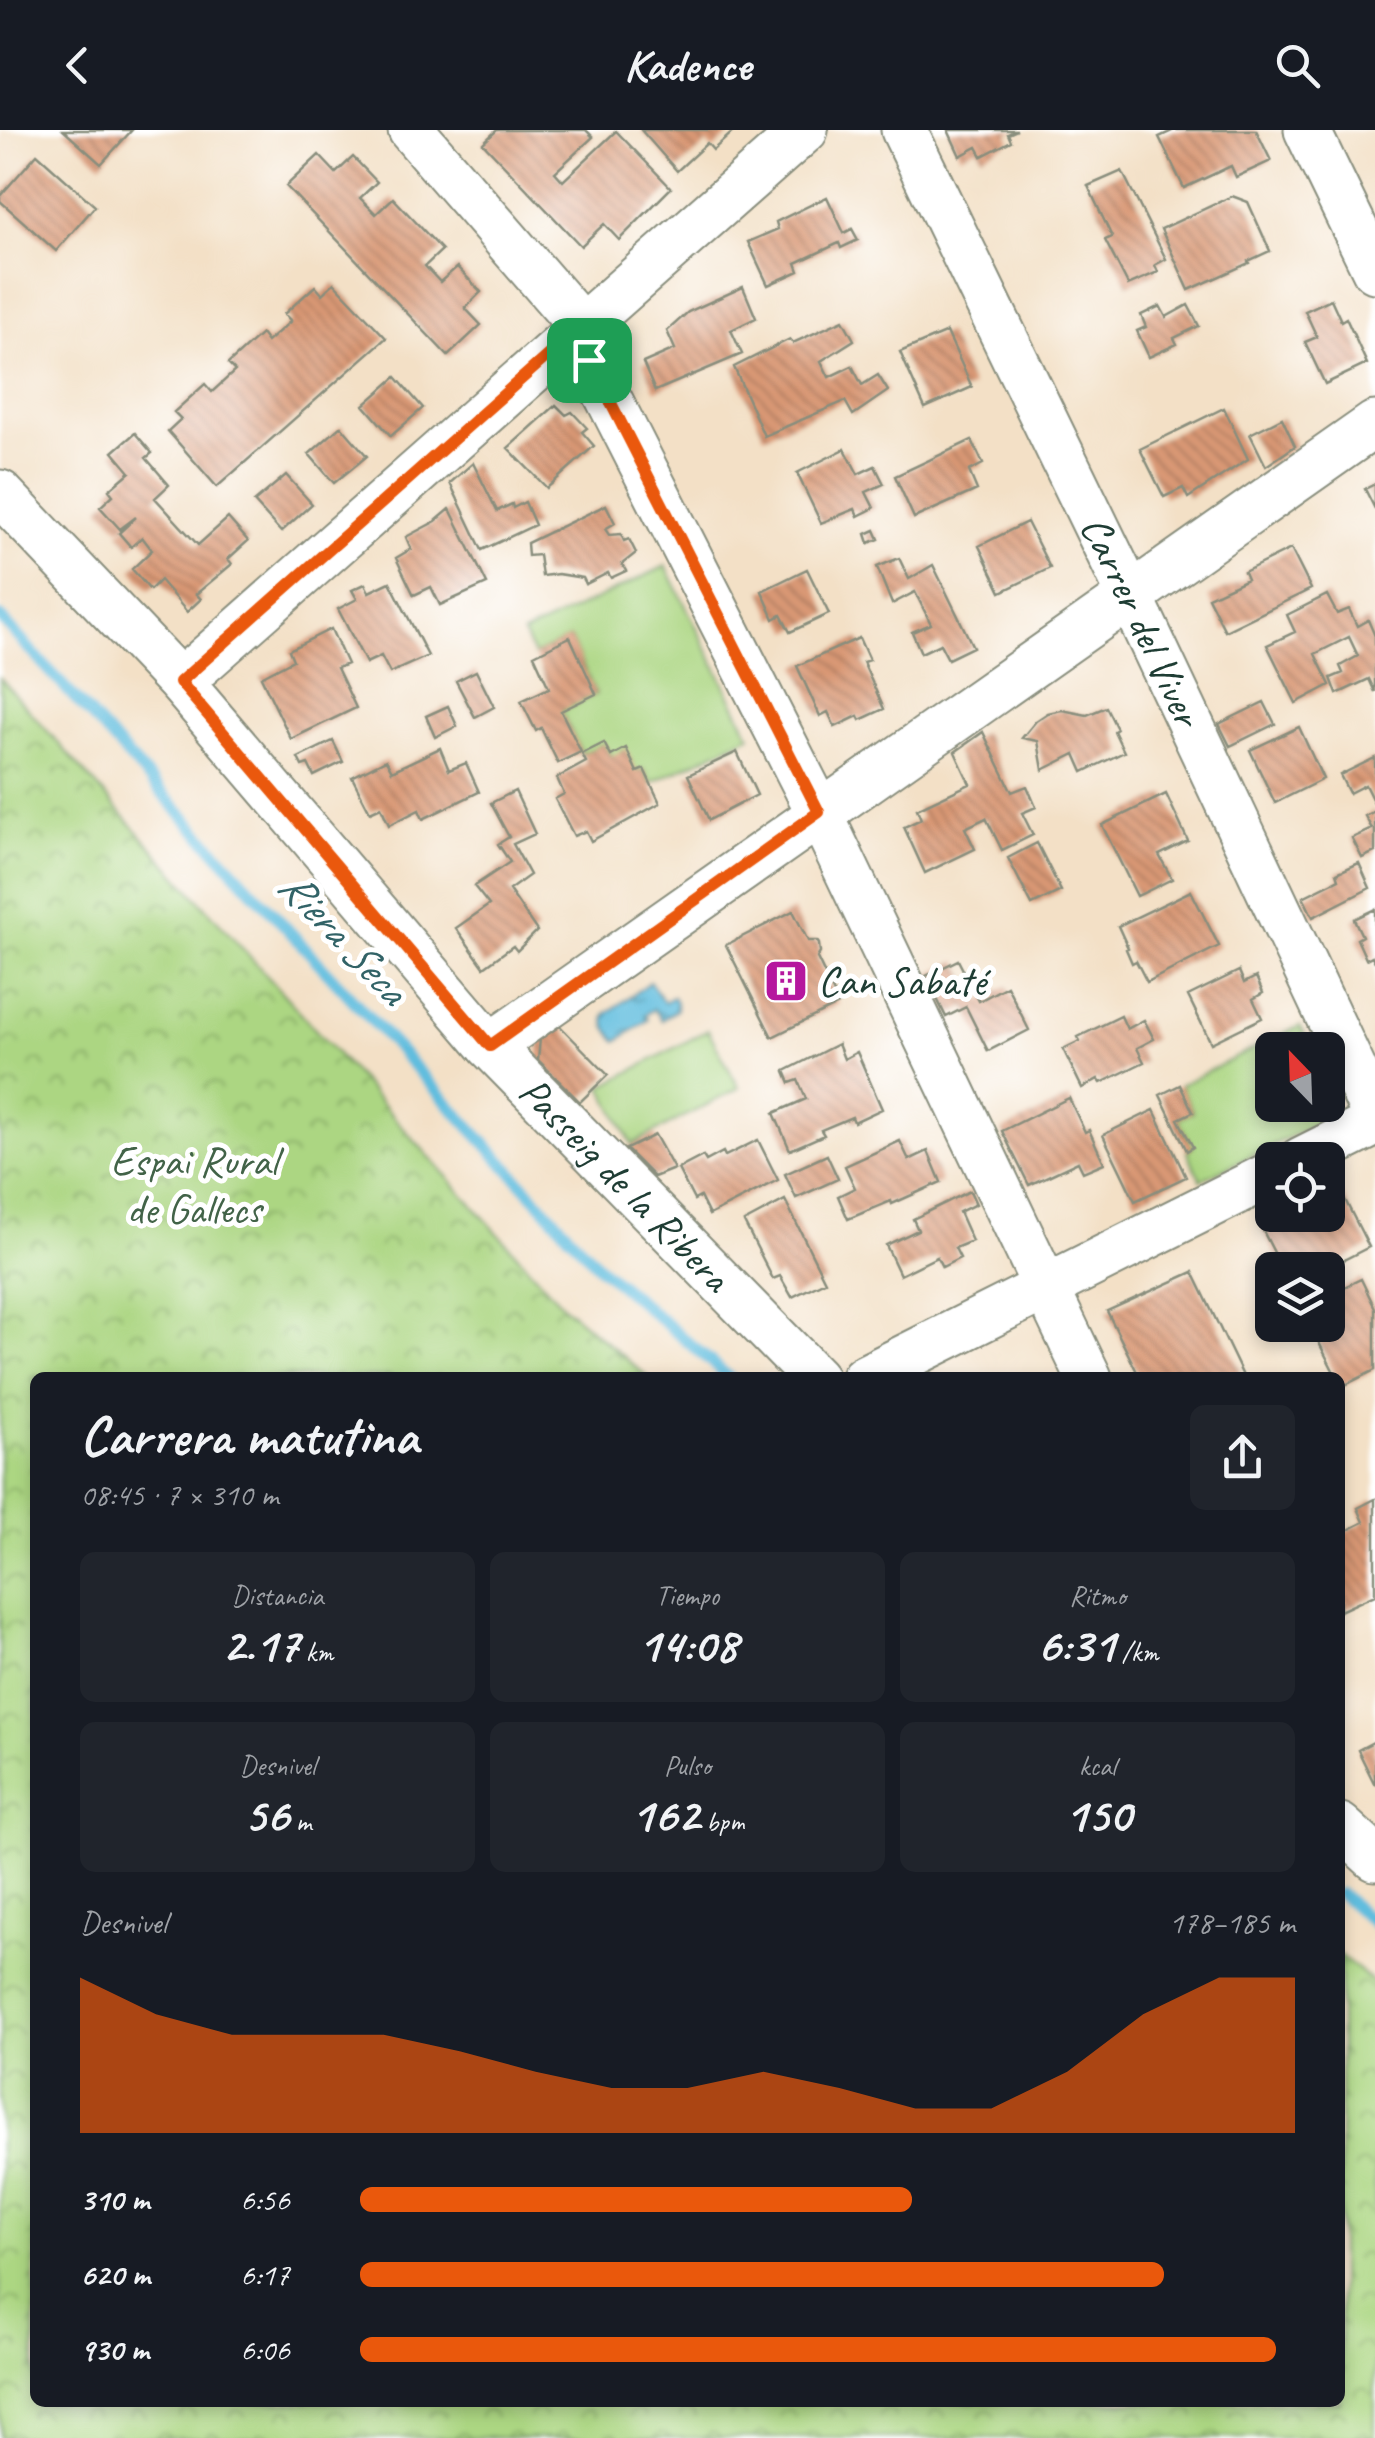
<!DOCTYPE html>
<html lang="es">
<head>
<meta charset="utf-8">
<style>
  body { margin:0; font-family:Caveat,sans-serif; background:#20242c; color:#f1f3f6; height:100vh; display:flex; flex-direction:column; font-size:38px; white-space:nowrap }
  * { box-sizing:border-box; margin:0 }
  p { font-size:32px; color:#9ea1a6 }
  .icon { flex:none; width:55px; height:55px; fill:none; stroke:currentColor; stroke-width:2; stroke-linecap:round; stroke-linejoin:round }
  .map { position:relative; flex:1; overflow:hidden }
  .side { position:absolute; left:30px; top:1242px; width:1315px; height:1035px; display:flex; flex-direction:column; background:#171b24; border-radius:15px; box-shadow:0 5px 15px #0003 }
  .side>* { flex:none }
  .needle { width:65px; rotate:337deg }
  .buttons { position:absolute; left:1255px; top:902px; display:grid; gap:20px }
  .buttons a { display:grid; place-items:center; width:90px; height:90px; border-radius:15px; background:#171b24; box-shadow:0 5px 15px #0003; font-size:50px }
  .pin { position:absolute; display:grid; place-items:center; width:85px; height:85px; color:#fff; margin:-42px; border-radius:20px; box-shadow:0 5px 15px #0006 }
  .round { display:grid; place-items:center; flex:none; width:105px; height:105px; border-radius:15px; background:#20242c }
  .headline { display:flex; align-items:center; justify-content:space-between; height:170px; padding:0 50px }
  h1 { font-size:55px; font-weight:800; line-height:75px }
  .stats { display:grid; grid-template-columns:repeat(3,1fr); gap:15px; height:170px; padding:10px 50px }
  .stats div { display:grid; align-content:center; border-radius:15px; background:#20242c; text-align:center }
  .stats b { font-size:50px; font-weight:800 }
  .stats small { font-size:28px; font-weight:400 }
  .stats p { font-size:28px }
  .chart { height:280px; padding:20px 50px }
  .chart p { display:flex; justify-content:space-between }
  .chart svg { width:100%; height:180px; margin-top:10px; fill:#ea580c; opacity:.7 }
  ul { padding:0 50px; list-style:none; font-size:32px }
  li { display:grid; grid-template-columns:160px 120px 1fr; align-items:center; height:75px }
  li i { height:25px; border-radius:12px; background:#ea580c }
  header { display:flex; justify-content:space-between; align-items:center; height:130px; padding:0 50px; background:#171b24; font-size:45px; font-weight:800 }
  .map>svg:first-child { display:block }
  .park { fill:url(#park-crowns); stroke:#668a5b; stroke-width:2.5 }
  .garden { fill:#acd682; stroke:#668a5b; stroke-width:2.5 }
  .water { fill:url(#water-ripples); stroke:#407d89; stroke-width:2.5 }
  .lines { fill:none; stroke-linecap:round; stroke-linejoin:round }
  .stream { stroke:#60bdde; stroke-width:12 }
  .building { fill:url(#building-back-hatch) }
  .minor-casing { stroke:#898e7d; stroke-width:49 }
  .minor { stroke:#fff; stroke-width:45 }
  .route-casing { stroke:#fff; stroke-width:20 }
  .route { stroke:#ea580c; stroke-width:12 }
  .labels { text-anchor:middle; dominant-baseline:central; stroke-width:10; stroke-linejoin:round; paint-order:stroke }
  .street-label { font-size:42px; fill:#1f3d34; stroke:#fff }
  .poi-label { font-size:42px; fill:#1f3d34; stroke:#fff; text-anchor:start }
  .park-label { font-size:42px; fill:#426348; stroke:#fff }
  .water-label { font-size:45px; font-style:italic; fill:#326367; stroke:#fff }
</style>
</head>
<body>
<header><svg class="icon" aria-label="back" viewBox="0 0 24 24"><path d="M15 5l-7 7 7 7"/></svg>Kadence<svg class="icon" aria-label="search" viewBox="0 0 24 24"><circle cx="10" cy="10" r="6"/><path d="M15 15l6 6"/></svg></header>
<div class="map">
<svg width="1375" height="2308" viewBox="0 0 1375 2308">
  <defs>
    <pattern id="park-crowns" width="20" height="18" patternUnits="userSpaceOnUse" patternTransform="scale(2.5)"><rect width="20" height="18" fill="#acd682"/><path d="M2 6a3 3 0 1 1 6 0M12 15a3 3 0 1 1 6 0" fill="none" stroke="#8baf6b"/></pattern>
    <pattern id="water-ripples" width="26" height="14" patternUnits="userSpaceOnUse" patternTransform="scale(2.5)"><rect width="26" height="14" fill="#60bdde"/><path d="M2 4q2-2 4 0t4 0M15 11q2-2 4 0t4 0" fill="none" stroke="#4f9bb5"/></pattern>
    <pattern id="building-back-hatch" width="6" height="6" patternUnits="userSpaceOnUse" patternTransform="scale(2.5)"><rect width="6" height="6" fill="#d99875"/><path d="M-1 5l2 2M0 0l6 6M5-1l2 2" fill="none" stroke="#af7d61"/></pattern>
  </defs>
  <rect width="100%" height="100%" fill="#fff"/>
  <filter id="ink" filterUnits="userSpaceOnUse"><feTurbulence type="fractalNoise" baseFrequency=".01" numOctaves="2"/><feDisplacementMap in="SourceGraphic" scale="20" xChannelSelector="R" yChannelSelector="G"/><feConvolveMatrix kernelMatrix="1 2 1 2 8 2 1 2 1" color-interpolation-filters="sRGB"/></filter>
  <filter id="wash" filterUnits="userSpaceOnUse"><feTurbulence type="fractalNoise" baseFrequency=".0048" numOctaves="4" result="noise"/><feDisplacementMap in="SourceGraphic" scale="40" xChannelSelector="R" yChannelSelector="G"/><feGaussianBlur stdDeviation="2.25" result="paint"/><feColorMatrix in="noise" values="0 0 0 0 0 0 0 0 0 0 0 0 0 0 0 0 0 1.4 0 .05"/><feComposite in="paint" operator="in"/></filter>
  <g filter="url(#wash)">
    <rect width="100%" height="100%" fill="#f3e0c6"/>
    <!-- park -->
    <path class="park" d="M0 548 564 1177 648 1247 35 1248V2272H1340V1825L1375 1854V2308H0Z"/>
    <!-- garden -->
    <path class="garden" d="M666 436 750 606 651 653 644 640 637 642 611 626 603 614 582 624 561 581 596 564 570 508 534 525 523 504Z
      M1300 896 1312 920H1272V975H1328V952L1336 970 1332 986 1201 1050 1187 1021 1193 1017 1178 989 1193 982 1180 955Z
      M708 900 739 958 632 1014 602 957Z"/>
    <!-- water -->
    <path class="water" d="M650 852 664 872 673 867 676 872V880L662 890 654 879 645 885 648 890 617 911C611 903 602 895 606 884Z"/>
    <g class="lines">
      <!-- stream -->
      <path class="stream" d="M0 487 599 1137 730 1248
        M1340 1764 1375 1794"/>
    </g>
    <g id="blocks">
      <!-- building -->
      <path class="building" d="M63 0H132L101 34Z
        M497 0H586L593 7 555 42 563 51 616 1 671 58 619 110 604 94 581 116 483 13Z
        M641 0H735L713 20 707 13 677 41Z
        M948 0H1017L1008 4 1011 11 982 26 977 17 960 26Z
        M1174 0H1256L1271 31 1236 47 1231 36 1184 58 1159 7Z
        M37 24 95 76 56 121 0 71V66Z
        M319 25 336 43 353 27 377 52 360 68 376 84 393 68 442 120 425 136 440 152 457 137 481 162 465 178 481 195 448 226 286 56Z
        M1122 41 1166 129 1155 135 1158 142 1128 155 1105 110 1112 107 1088 56Z
        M1232 66 1248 72 1270 121 1248 131 1249 133 1189 160 1161 99Z
        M827 67 844 103 852 99 858 110 841 118 839 113 796 133 799 141 768 155 748 112 778 99 776 92Z
        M334 153 386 208 217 357 168 301 181 289 174 282 205 254 212 262 235 241 228 234 261 204 267 212 291 191 284 184 315 156 322 164Z
        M743 157 756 188 731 200 742 224 655 261 643 233 675 219 667 201 688 182Z
        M1331 169 1341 191 1346 188 1367 234 1325 254 1305 212 1317 207 1305 181Z
        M1188 175 1199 196 1174 208 1177 214 1149 227 1137 201 1146 197 1141 185 1160 176 1166 187Z
        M843 190 854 210 821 231 829 247 852 236 862 255 878 245 888 261 853 285 845 271 764 306 734 237 790 209 793 213Z
        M947 202 972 257 925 278 900 222Z
        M396 247 423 278 391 306 364 275Z
        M556 275 566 285 572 282 587 298 582 302 594 316 547 358 508 318Z
        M1224 278 1248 329 1188 368 1183 358 1164 367 1140 319Z
        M1282 288 1295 316 1266 336 1250 304Z
        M341 296 367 326 334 353 309 324Z
        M135 303 152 323 146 328 169 355 155 368 198 415 228 388 248 411 228 429 232 434 196 464 201 469 187 482 160 450 150 460 132 439 152 420 142 407 131 417 119 403 136 387 120 399 100 377 113 365 109 360 130 342 113 322Z
        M972 310 983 334 969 341 977 360 914 388 895 346Z
        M845 319 858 344 875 336 884 354 866 362 874 378 858 386 855 379 821 393 797 343Z
        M473 333 497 381 512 374 513 378 525 372 535 395 482 420 450 353Z
        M286 345 312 374 281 402 254 372Z
        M1375 354V379L1365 359Z
        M606 375 615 393 605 399 609 405 621 404 624 411 629 409 636 423 622 434 626 441 611 448 608 443 586 454 583 448 558 444 542 446 539 425 528 426 527 413Z
        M450 379 487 454 440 475 431 457 414 465 396 428 411 419 406 407 436 391Z
        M1027 392 1050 438 1001 462 979 416Z
        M875 400 879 409 869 413 866 404Z
        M1291 419 1311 459 1225 501 1208 467 1247 449 1244 442Z
        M899 428 909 449 933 435 973 517 948 529 940 514 921 523 912 502 931 494 915 462 892 474 877 437Z
        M807 439 829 484 790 502 781 485 774 489 762 461Z
        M390 452 428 526 390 543 381 526 366 533 338 479 357 469 352 460 365 454 369 462Z
        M1327 465 1337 484 1349 479 1357 496 1368 490 1375 506V562L1369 549 1337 564 1331 548 1343 543 1340 536 1358 526 1349 507 1315 524 1330 555 1296 573 1267 515 1295 502 1287 485Z
        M331 499 347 534 337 538 356 578 291 609 261 547 293 530 289 520Z
        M570 507 596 564 561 581 581 622 558 633 541 598 536 601 521 571 549 558 534 525Z
        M859 508 869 530 863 532 884 579 860 590 858 586 835 597 828 582 820 586 797 536Z
        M476 541 494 577 475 587 456 551Z
        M1264 572 1275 594 1230 616 1219 594Z
        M448 576 457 596 435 607 426 586Z
        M1106 577 1117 599 1114 601 1124 622 1083 642 1075 624 1043 640 1038 611 1022 608 1036 591 1048 583 1062 580 1087 585Z
        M1299 597 1323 649 1275 673 1250 620Z
        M983 602 1012 662 1027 656 1036 677 1022 683 1033 705 1002 720 986 688 965 698 975 719 925 743 904 697 921 689 917 679 970 654 955 622Z
        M333 611 343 632 314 646 308 634 302 636 298 628Z
        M604 613 611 626 626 618 637 642 644 639 660 673 591 711 586 701 574 706 555 669 564 664 557 648 586 632 582 624Z
        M440 618 449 640 466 633 479 662 423 689 419 680 389 695 381 677 370 682 352 647 386 630 392 641Z
        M737 622 757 665 709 690 688 645Z
        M1375 628V675L1365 655 1349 663 1340 645Z
        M515 661 535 704 513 714 530 745 509 760 537 801 517 821 513 816 484 837 456 798 489 775 474 756 510 732 498 714 509 707 491 673Z
        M1166 664 1188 711 1159 725 1172 749 1137 766 1102 695Z
        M1375 681V722L1362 728 1352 708 1372 699 1365 686Z
        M1037 713 1061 761 1032 775 1008 728Z
        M1359 733 1370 758 1313 787 1303 767 1339 749 1337 743Z
        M1191 761 1219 816 1147 852 1136 831 1132 833 1126 819 1128 818 1118 796Z
        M1375 779V832L1372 826 1366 829 1357 809 1362 806 1354 789Z
        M793 781 808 811H817L819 814 820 823 817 828 839 874 772 907 726 815Z
        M958 830 979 871 1007 856 1029 900 988 921 966 877 946 887 926 846Z
        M1239 841 1244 853 1256 847 1263 863 1253 869 1262 888 1211 913 1188 866Z
        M1121 886 1127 899 1144 890 1154 909 1137 918 1144 932 1101 953 1098 949 1082 958 1063 919 1080 911 1078 907Z
        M560 896 608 945 580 972 538 930 540 909Z
        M838 914 844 929 857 922 882 979 854 992 852 987 821 1000 824 1005 790 1020 774 983 806 969 798 950 790 953 785 941Z
        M1180 955 1193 982 1178 989 1193 1017 1187 1021 1160 965Z
        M1069 968 1085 1002 1089 1000 1104 1033 1083 1042 1078 1032 1029 1055 1002 1001Z
        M1154 980 1186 1047 1135 1071 1103 1005Z
        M655 1005 674 1039 654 1047 626 1019Z
        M758 1010 778 1050 709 1085 700 1067 694 1070 678 1039 703 1026 706 1031 723 1022 725 1026Z
        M900 1011 909 1030 928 1021 941 1052 892 1074 891 1071 848 1089 838 1066 855 1058 845 1036Z
        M827 1025 838 1049 796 1068 785 1044Z
        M1339 1058 1369 1117 1324 1140H1283L1261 1097 1285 1085H1328V1063Z
        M970 1061 976 1074 959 1082 972 1111 955 1118 960 1128 942 1137 937 1127 900 1145 886 1115 918 1100 913 1089Z
        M785 1070 825 1151 792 1167 780 1146 773 1149 744 1092Z
        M1193 1142 1244 1248H1140L1107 1181Z
        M1361 1149 1375 1178V1240L1341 1257 1340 1248H1337L1310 1195H1328V1165Z
        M1375 1369V1465L1340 1481V1409L1344 1408 1342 1403 1364 1392 1358 1378Z
        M1375 1611V1655L1358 1620Z"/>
    </g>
  </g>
  <g filter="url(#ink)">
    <use href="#blocks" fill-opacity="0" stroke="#898e7d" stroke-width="2.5"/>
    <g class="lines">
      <defs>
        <g id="minor">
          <path d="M411 0 581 196 589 230 819 682 1089 1248"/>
          <path id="s1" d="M904 0 1131 468 1375 985"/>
          <path d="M1307 0 1375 140"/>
          <path id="s2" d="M0 363 180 552 490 916 815 1248"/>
          <path d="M180 552 805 0"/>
          <path d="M490 916C784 707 1081 503 1375 294"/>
          <path d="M1301 1030 1375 993"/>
          <path d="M864 1248 1272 1044"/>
          <path d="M1340 1696 1375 1728"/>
        </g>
      </defs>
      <!-- minor casing -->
      <use href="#minor" class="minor-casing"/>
      <!-- minor -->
      <use href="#minor" class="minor"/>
    </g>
  </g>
  <g class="lines" filter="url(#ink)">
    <defs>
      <path id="route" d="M581 196 589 230 819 682 490 916 180 552Z"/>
    </defs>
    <!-- route casing -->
    <use href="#route" class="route-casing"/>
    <!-- route -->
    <use href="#route" class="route"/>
  </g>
  <!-- icons -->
  <defs>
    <symbol id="building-square" viewBox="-11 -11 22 22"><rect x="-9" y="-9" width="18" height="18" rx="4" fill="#b5179e" stroke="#fff"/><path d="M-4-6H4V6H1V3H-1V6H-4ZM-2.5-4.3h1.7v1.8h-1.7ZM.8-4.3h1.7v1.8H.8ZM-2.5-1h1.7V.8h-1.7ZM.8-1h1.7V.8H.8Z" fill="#fff"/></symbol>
  </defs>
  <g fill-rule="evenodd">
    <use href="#building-square" x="761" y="826" width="50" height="50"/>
  </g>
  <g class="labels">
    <!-- street labels -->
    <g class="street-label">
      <text stroke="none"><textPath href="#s1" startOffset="545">Carrer del Viver</textPath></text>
      <text stroke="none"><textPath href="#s2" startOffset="932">Passeig de la Ribera</textPath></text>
    </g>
    <!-- poi labels -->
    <g class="poi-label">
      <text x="818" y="851">Can Sabaté</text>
    </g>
    <!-- park labels -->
    <g class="park-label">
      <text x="194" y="1031">Espai Rural<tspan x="194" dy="48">de Gallecs</tspan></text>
    </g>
    <!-- water labels -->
    <g class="water-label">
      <text transform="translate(343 807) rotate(47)">Riera Seca</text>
    </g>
  </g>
</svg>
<div class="buttons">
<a><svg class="needle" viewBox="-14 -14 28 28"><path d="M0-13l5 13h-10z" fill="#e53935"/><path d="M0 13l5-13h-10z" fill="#9ea1a6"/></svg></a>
<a><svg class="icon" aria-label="locate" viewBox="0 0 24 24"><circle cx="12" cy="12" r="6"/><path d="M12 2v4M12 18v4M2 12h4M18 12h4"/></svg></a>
<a><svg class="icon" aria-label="layers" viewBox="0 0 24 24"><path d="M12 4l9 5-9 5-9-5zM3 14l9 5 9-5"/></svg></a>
</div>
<div class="pin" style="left:589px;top:230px;background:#1e9e55"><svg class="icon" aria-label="arrive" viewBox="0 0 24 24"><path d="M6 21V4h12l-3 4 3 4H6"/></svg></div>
<section class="side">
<div class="headline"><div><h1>Carrera matutina</h1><p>08:45 · 7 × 310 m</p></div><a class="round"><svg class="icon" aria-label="share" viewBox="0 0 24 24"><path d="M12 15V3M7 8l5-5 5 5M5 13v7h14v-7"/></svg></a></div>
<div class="stats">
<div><p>Distancia</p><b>2.17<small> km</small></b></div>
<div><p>Tiempo</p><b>14:08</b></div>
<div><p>Ritmo</p><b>6:31<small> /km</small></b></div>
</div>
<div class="stats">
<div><p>Desnivel</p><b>56<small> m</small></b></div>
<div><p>Pulso</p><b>162<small> bpm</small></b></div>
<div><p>kcal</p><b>150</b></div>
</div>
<div class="chart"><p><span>Desnivel</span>178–185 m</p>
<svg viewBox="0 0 160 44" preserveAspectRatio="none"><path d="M0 44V6L10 15L20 20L30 20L40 20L50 24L60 29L70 33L80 33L90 29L100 33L110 38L120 38L130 29L140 15L150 6L160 6V44z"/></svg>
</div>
<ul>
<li><b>310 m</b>6:56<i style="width:59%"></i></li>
<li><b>620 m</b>6:17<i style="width:86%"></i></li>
<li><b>930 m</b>6:06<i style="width:98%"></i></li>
</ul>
</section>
</div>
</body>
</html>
